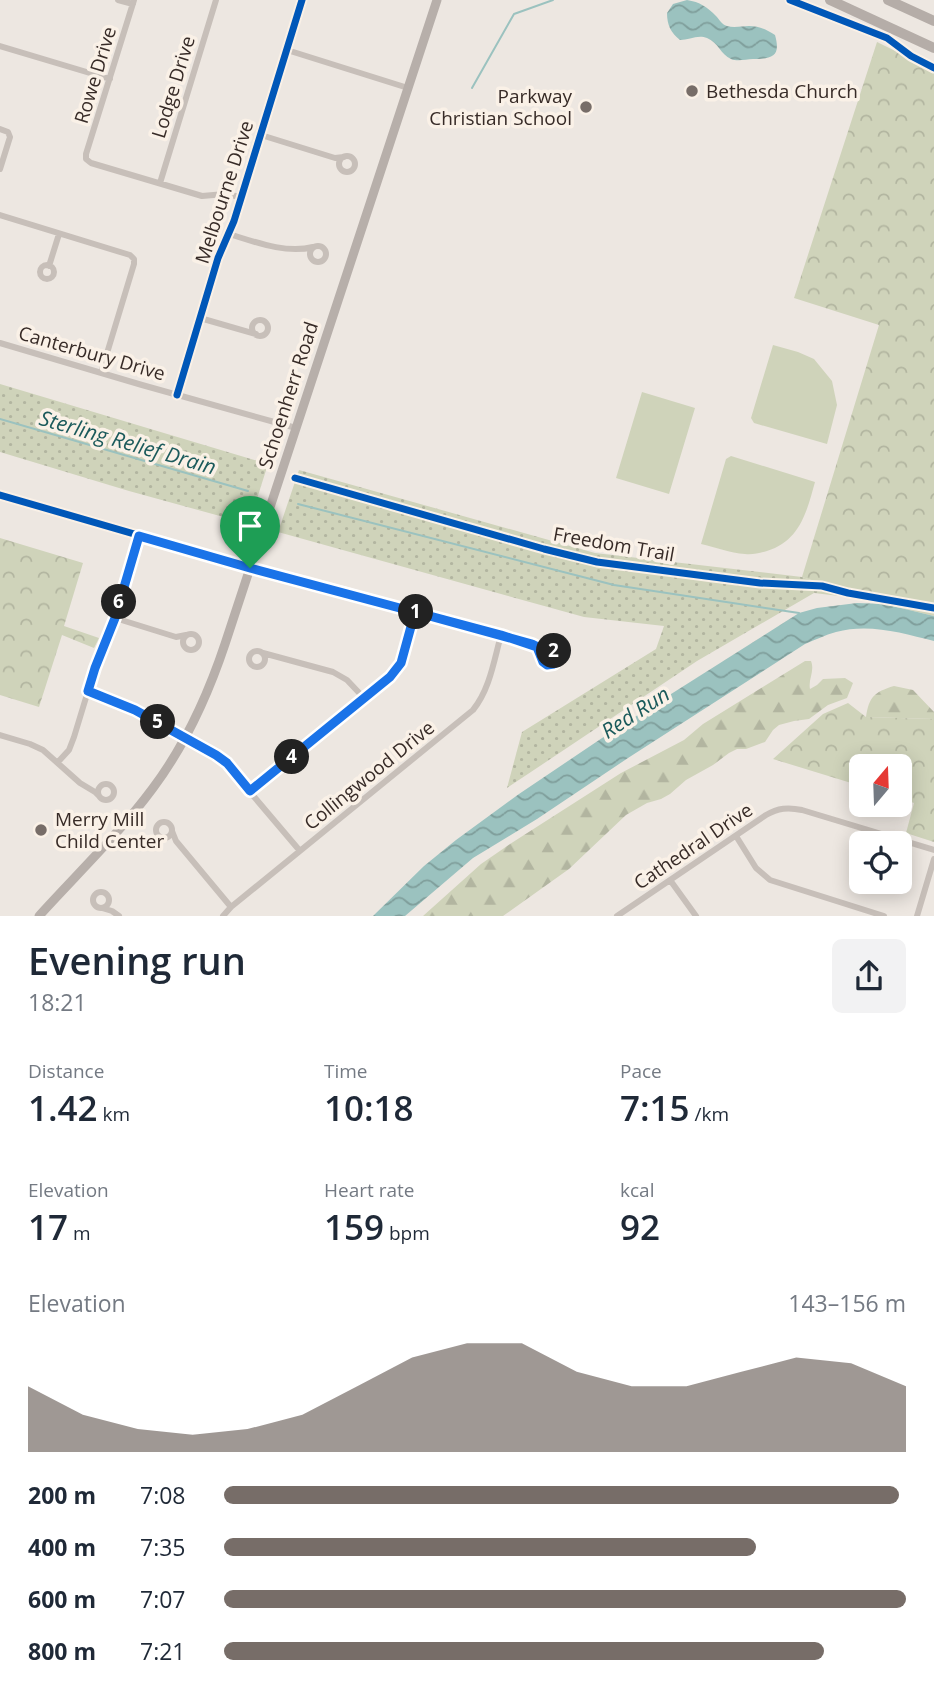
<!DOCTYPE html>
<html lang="en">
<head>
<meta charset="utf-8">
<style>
  body { margin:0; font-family:"Open Sans",sans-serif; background:#f2f2f3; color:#1f2937; height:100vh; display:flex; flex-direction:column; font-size:26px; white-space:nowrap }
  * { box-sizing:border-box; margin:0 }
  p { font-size:23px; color:#747a83 }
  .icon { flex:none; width:38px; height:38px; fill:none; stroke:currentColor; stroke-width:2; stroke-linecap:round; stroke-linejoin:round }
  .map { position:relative; height:916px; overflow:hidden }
  .details { display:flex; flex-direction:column; background:#fff; flex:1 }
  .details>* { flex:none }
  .needle { width:46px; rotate:19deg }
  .fabs { position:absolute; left:849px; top:754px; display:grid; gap:14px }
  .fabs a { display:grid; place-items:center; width:63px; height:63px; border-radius:10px; background:#fff; box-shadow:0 4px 18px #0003; font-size:35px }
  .pin { position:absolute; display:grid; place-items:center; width:60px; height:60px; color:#fff; margin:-72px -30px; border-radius:50% 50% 50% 0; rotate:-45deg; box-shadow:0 0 7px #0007 }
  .pin .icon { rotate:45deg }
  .km { position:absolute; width:35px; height:35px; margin:-18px; border-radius:50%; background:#222; color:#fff; font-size:19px; line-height:35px; text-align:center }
  .round { display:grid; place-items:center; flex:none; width:74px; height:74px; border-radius:10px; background:#f2f2f3 }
  .head { display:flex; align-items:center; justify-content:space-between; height:119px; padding:0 28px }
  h1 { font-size:38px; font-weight:600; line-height:52px }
  .figures { display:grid; grid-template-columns:repeat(3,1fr); gap:10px; height:119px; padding:7px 28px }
  .figures div { display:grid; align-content:center }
  .figures b { font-size:35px; font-weight:600 }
  .figures small { font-size:19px; font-weight:400 }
  .figures p { font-size:19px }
  .chart { height:196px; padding:14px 28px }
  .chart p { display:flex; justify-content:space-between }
  .chart svg { width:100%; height:126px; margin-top:7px; fill:#776d68; opacity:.7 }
  ul { padding:0 28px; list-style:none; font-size:23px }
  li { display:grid; grid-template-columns:112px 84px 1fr; align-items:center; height:52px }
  li i { height:18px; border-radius:9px; background:#776d68 }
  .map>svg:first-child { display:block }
  .grass { fill:url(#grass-dots) }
  .forest { fill:url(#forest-firs) }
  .park { fill:url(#park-crowns) }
  .pitch { fill:#cfd3ba }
  .water { fill:url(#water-waves) }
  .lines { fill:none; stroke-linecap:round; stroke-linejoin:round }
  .stream { stroke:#9bc2bf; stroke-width:2 }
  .minor { stroke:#c7bfb9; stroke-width:6 }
  .secondary { stroke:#b7afaa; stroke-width:9 }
  .primary { stroke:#b5ada8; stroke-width:10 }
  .cycleway-casing { stroke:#faf1e7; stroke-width:11 }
  .cycleway { stroke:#0057b8; stroke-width:7 }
  .route-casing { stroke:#fff; stroke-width:14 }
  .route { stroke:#1a73e8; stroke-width:9 }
  .poi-dot { fill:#776d68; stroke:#faf1e7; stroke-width:2.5 }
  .labels { text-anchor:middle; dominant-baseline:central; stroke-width:7; stroke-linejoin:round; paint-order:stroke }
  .street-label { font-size:19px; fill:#372b27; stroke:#faf1e7 }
  .poi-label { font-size:19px; fill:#372b27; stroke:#faf1e7; text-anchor:start }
  .water-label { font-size:21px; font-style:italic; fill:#1b5a5b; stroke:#faf1e7 }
</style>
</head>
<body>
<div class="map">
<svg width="934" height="916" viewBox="0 0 934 916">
  <defs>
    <pattern id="grass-dots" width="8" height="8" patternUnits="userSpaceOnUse" patternTransform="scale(1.75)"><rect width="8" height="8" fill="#cfd3ba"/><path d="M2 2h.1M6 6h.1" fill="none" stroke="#b2b5a0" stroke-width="1.8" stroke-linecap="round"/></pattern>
    <pattern id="forest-firs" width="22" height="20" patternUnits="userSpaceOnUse" patternTransform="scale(1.75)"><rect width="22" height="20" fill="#cfd3ba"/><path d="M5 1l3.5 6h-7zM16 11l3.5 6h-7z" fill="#b2b5a0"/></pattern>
    <pattern id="park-crowns" width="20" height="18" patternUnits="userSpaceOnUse" patternTransform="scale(1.75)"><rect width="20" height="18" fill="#cfd3ba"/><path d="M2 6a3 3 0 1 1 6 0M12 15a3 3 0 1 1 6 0" fill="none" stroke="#b2b5a0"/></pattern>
    <pattern id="water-waves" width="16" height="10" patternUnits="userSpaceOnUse" patternTransform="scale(1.75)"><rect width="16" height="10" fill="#9bc2bf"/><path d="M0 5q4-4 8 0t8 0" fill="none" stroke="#7f9e9b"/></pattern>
  </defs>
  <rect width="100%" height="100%" fill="#ede7e1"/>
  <!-- grass -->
  <path class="grass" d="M0 384 268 464 249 524 129 491 0 452Z
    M299 470 595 553 802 577 873 600 814 593 697 661 507 788 522 732 656 649 664 626 584 617 278 532Z"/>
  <!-- forest -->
  <path class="forest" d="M805 661H811C815 671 808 679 810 689L817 685 823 679 845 678 853 683 847 698 828 705 809 719 794 721 779 725 773 730 765 742 746 749H737L729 753 713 765 686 780 670 794 661 799 647 803 626 815 569 869 503 916H423L481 864 510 844 621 773 684 740 703 724Z
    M894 686 913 690 934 712V719L866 717C869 697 874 692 894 686Z"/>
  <!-- park -->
  <path class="park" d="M877 42 934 70V616L884 604 802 577 879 325 794 298Z
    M0 538 83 563 64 626 99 638 94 648 62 635 39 707 0 695Z
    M848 703 866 717 934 719V842L906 833 914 803 900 798V766H861V786L773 759 823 714Z"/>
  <!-- pitch -->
  <path class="pitch" d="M773 345 798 352 814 359 832 381 837 405 827 444 754 423 751 418Z
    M642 392 695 408 669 494 616 478Z
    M731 456 815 482C807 511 800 541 767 551 760 553 752 555 745 554 730 553 715 547 701 544L726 459Z"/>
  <!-- water -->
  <path class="water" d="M687 0C700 2 707 7 716 16 720 20 721 24 727 26 734 28 742 26 749 26 759 26 767 30 775 35 781 56 773 59 753 59 746 59 738 62 731 59 721 55 718 42 707 38 698 34 689 40 680 40 671 33 667 25 667 13L673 4Z
    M857 603 884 604 934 616V641C902 633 869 623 836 632 825 635 815 640 805 644L628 758 537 819 473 858 405 916H373L424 866 456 840 519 794 611 732 799 613 817 608Z"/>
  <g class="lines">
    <!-- stream -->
    <path class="stream" d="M472 88 514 14 553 0
      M0 419 248 491
      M298 504 614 585 799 613"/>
    <!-- minor -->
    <path class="minor" d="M118 0 133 4
      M134 0 86 154V159L91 163 202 196 225 194 241 197
      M0 46 110 79
      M287 50 408 88
      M0 129 8 132 10 137 0 169
      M261 135 335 158 344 157
      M339 164a8 8 0 1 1 16 0a8 8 0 1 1-16 0Z
      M160 183 216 0
      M0 215 130 255 134 259V264L101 373
      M229 234C255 242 286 254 313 247
      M310 254a8 8 0 1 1 16 0a8 8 0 1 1-16 0Z
      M40 272a7 7 0 1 1 14 0a7 7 0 1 1-14 0Z
      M49 266 59 234
      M200 318 256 334
      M252 328a8 8 0 1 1 16 0a8 8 0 1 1-16 0Z
      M0 343 142 385 296 428
      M177 395 218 258 234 221 302 0
      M0 495 265 572 306 581 548 649
      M115 618 176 637 186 635
      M183 642a8 8 0 1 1 16 0a8 8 0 1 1-16 0Z
      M542 657a8 8 0 1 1 16 0a8 8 0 1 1-16 0Z
      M249 659a8 8 0 1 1 16 0a8 8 0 1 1-16 0Z
      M263 653 333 672 347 680 364 698
      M88 691 135 710 222 759 300 851
      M0 735 30 744 43 750 80 783 95 792 99 796
      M58 762 69 750 74 737 95 668 115 618 139 536
      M98 792a8 8 0 1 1 16 0a8 8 0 1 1-16 0Z
      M250 791 390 677 401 663 415 612
      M156 830a8 8 0 1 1 16 0a8 8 0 1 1-16 0Z
      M172 831 176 841 231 907
      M736 836 756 868 770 880 884 916
      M670 880 696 916
      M93 900a8 8 0 1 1 16 0a8 8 0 1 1-16 0Z
      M102 908 112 911 119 916
      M223 916 231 907 473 710C490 689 494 660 501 635
      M617 916 766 815C778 808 788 807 802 810L934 850
      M917 916 934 859"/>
    <!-- secondary -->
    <path class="secondary" d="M39 916C77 874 119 834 153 788 186 744 208 695 225 644L437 0"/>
    <!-- primary -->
    <path class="primary" d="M830 0 934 48
      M888 0 934 21"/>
    <defs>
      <path id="cycleway" d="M790 0 887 38 911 56 934 68
        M177 395 218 258 234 221 302 0
        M295 478 544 549 597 562 760 583 822 586 848 593 934 608
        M0 495 265 572 306 581 548 649"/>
    </defs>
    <!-- cycleway casing -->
    <use href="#cycleway" class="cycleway-casing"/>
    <!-- cycleway -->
    <use href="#cycleway" class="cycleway"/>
  </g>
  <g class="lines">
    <defs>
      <path id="route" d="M250 568 501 635 537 647 543 662 547 665 554 664 558 659 557 654 553 650 542 649 532 644 415 612 401 663 390 677 250 791 227 763 216 755 135 710 88 691 95 668 115 618 139 536 250 568"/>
    </defs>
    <!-- route casing -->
    <use href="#route" class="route-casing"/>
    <!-- route -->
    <use href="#route" class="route"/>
  </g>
  <!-- markers -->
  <g class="poi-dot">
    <circle cx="692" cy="91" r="7"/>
    <circle cx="586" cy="107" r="7"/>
    <circle cx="41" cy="830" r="7"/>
  </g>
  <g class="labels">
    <!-- street labels -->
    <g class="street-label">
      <text transform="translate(95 75) rotate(-73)">Rowe Drive</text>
      <text transform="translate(173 87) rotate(-73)">Lodge Drive</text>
      <text transform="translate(224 192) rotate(-72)">Melbourne Drive</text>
      <text transform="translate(92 353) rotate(16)">Canterbury Drive</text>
      <text transform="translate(288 395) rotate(-72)">Schoenherr Road</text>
      <text transform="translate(614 544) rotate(10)">Freedom Trail</text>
      <text transform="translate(369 775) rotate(-39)">Collingwood Drive</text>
      <text transform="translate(693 846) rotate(-34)">Cathedral Drive</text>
    </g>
    <!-- poi labels -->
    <g class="poi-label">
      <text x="706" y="91">Bethesda Church</text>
      <text x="572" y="96" text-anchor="end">Parkway<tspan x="572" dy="22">Christian School</tspan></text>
      <text x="55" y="819">Merry Mill<tspan x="55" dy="22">Child Center</tspan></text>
    </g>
    <!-- water labels -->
    <g class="water-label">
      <text transform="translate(128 442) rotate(16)">Sterling Relief Drain</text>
      <text transform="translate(635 712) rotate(-33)">Red Run</text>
    </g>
  </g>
</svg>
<div class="fabs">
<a><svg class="needle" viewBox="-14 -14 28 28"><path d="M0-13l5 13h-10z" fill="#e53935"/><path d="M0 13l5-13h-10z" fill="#747a83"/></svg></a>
<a><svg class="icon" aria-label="locate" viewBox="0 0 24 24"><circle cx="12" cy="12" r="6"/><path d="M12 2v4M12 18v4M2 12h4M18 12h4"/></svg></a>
</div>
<div class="pin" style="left:250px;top:568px;background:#1e9e55"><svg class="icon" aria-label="arrive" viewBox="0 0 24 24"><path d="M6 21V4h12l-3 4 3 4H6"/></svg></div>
<b class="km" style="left:416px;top:612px">1</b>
<b class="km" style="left:554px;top:651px">2</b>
<b class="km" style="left:292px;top:757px">4</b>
<b class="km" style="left:158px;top:722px">5</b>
<b class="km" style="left:119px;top:602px">6</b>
</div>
<section class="details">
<div class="head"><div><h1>Evening run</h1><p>18:21</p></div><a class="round"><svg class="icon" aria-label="share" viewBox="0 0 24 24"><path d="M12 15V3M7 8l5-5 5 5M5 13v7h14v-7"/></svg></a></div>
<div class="figures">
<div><p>Distance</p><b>1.42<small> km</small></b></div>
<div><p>Time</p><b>10:18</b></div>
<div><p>Pace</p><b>7:15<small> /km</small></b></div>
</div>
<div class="figures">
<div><p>Elevation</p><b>17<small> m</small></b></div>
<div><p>Heart rate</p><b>159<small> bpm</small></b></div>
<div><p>kcal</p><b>92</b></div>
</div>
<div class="chart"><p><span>Elevation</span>143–156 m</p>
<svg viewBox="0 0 160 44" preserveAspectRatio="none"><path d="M0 44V21L10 31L20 36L30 38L40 36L50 31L60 21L70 11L80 6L90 6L100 16L110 21L120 21L130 16L140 11L150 13L160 21V44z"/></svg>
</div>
<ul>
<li><b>200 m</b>7:08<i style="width:99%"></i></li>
<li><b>400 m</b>7:35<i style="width:78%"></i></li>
<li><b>600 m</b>7:07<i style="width:100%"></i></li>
<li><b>800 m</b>7:21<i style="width:88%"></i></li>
</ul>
</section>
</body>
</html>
